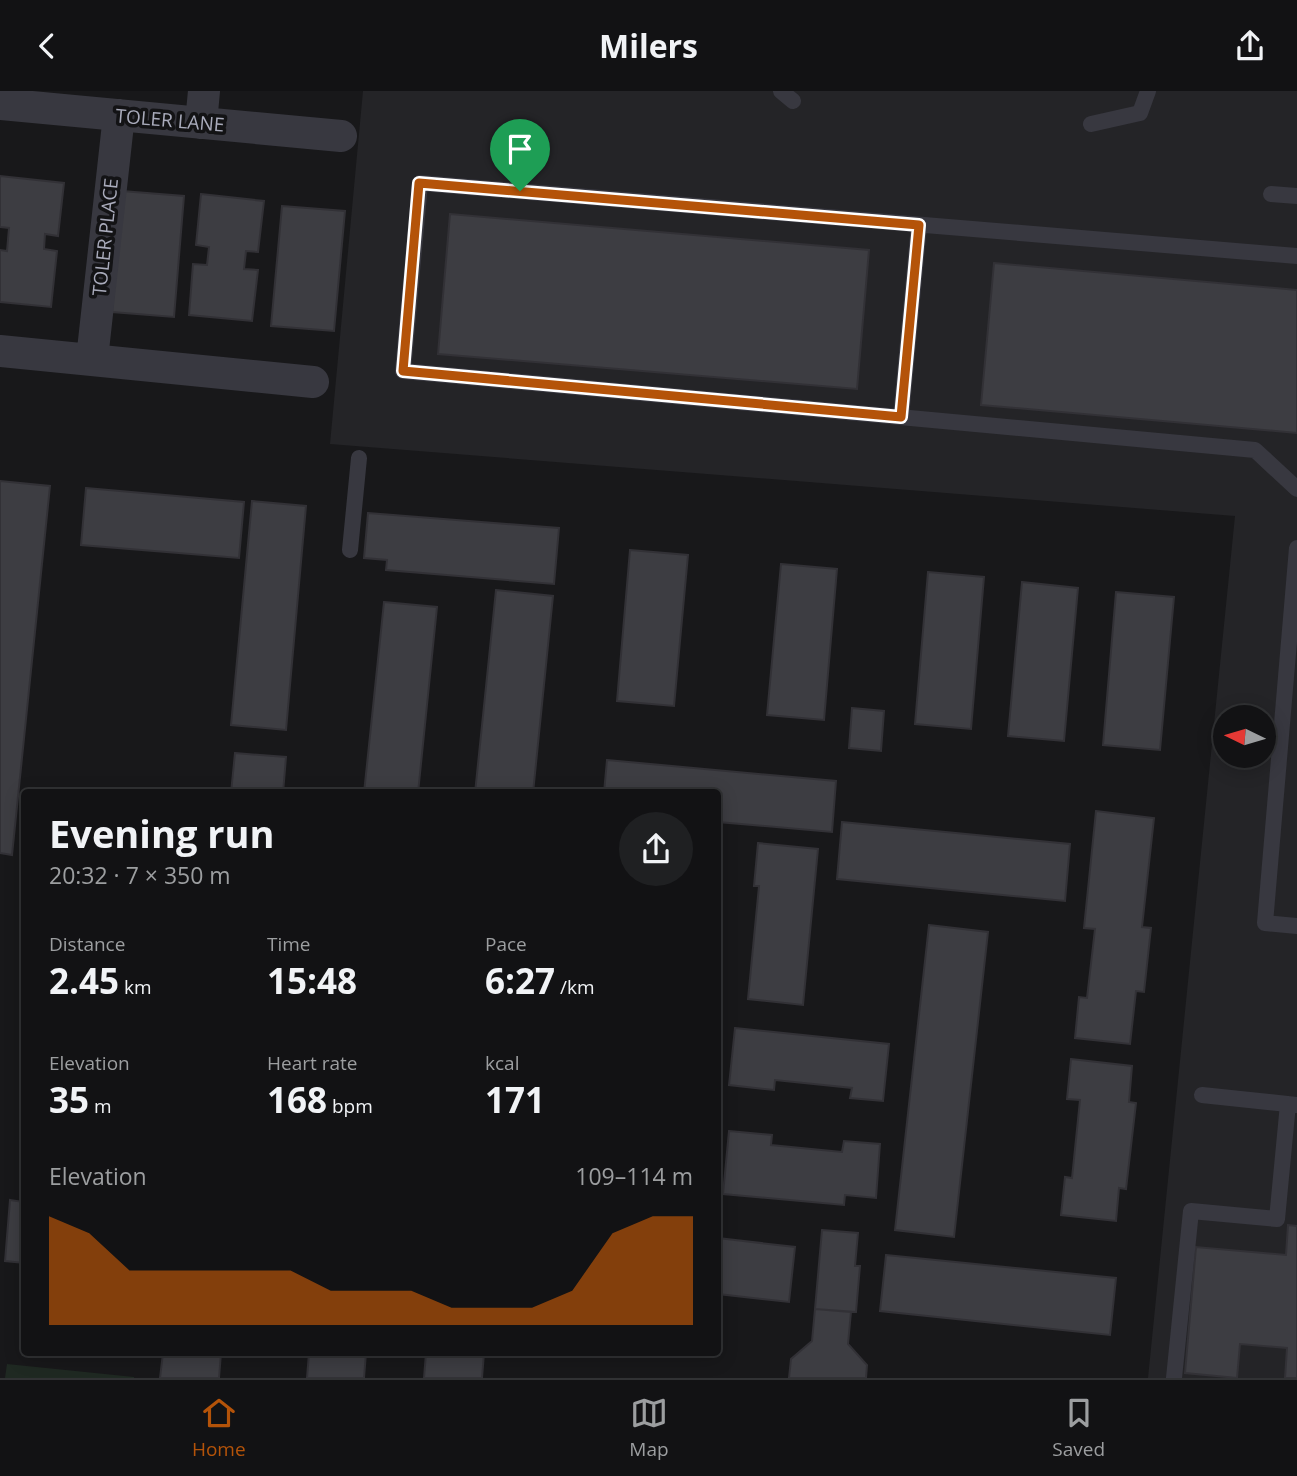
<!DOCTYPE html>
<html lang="en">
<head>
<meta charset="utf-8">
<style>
  body { margin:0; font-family:"Open Sans",sans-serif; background:#1f2022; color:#f1f3f6; height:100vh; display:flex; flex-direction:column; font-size:26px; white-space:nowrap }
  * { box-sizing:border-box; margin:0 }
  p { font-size:23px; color:#9c9ea0 }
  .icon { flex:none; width:38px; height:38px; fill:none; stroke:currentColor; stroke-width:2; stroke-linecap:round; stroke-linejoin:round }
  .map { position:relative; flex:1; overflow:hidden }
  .details { position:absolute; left:21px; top:698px; width:700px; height:567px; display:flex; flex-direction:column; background:#121214; border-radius:7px; box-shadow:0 4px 18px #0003,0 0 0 2px #313234 }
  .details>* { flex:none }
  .needle { width:46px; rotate:275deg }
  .controls { position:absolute; left:1213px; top:614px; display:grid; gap:14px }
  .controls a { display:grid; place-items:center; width:63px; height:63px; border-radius:50%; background:#121214; box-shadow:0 4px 18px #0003,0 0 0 2px #313234; font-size:35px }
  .pin { position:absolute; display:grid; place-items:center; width:60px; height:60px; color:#fff; margin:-72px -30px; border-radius:50% 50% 50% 0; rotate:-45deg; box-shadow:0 0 7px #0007 }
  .pin .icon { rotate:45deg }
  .round { display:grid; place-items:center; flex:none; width:74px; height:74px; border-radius:37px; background:#1f2022 }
  .overview { display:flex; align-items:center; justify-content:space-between; height:119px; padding:0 28px }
  h1 { font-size:38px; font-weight:700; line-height:52px }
  .figures { display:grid; grid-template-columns:repeat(3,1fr); gap:10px; height:119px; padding:7px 28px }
  .figures div { display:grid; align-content:center }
  .figures b { font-size:35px; font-weight:700 }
  .figures small { font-size:19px; font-weight:400 }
  .figures p { font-size:19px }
  .chart { height:196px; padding:14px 28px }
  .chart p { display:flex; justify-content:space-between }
  .chart svg { width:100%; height:126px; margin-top:7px; fill:#b45309; opacity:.7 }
  header { display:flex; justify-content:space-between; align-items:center; height:91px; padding:0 28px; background:#121214; font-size:32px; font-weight:700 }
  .dock { display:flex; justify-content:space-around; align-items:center; height:98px; border-top:2px solid #313234; background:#121214; font-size:19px; color:#9c9ea0 }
  .dock a { display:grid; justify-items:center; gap:4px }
  .dock .selected { color:#b45309 }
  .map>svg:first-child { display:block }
  .built { fill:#242427; fill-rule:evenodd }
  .green { fill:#1f2922 }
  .building { fill:#3d3d42; stroke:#323136; stroke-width:2 }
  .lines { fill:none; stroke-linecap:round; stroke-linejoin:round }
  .service { stroke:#383840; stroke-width:16 }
  .minor { stroke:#383840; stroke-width:32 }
  .route-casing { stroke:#fff; stroke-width:14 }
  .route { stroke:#b45309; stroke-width:9 }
  .labels { text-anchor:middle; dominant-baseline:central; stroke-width:7; stroke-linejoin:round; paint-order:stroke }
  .street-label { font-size:19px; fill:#a9abbb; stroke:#131315 }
</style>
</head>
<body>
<header><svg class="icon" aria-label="back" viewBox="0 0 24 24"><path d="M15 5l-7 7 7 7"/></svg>Milers<svg class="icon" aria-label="share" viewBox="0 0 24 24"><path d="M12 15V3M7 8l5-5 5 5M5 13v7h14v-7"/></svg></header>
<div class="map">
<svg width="1297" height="1287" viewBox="0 0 1297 1287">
  <rect width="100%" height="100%" fill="#18181a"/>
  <!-- built -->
  <path class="built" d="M363 0H1297V1287H1148L1235 425 330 353ZM1225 626H1264V665H1225Z"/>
  <!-- green -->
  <path class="green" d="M7 1273 134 1286V1287H5Z"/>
  <!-- building -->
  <path class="building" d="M0 85 64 92 58 145 45 143 44 158 57 160 51 216 0 211V159L7 160 9 137 0 136Z
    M122 100 184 105 174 226 112 221Z
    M201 103 264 110 258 161 246 160 244 178 258 179 252 230 189 224 193 173 207 174 209 156 196 154Z
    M282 115 345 120 334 240 271 235Z
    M450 123 869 159 857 298 438 263Z
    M994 172 1297 199V342L981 314Z
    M0 390 50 395 12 764 0 762Z
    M86 397 244 411 239 467 81 454Z
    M252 410 306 415 286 639 231 634Z
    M368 422 559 437 554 493 386 479 387 469 364 467Z
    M630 459 688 464 674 615 617 610Z
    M781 473 837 478 824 629 767 624Z
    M928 481 984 486 971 638 915 633Z
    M1022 491 1078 497 1064 650 1008 645Z
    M496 499 553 505 533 702H475Z
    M1116 501 1174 506 1160 659 1103 654Z
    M384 511 437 516 418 702H364Z
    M852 617 884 620 881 660 849 657Z
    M235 662 286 666 283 702H231Z
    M607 669 836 690 832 741 718 731V702H604Z
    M1096 720 1154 727 1142 836 1151 837 1144 901 1136 900 1130 953 1075 947 1079 906 1087 907 1095 838 1084 837Z
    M842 731 1070 753 1065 810 837 788Z
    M758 752 818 758 803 914 748 908 759 795H754Z
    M929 834 988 841 954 1146 895 1139Z
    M735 937 889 953 883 1010 850 1007 852 997 775 989 774 999 729 994Z
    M1071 968 1132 975 1129 1011 1136 1012 1126 1098 1119 1097 1116 1130 1061 1124 1065 1086 1072 1087 1080 1009 1067 1008Z
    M729 1040 772 1044 771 1054 842 1061 844 1050 880 1053 876 1107 845 1104 844 1114 723 1103Z
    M10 1109 24 1111V1172L5 1170Z
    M1288 1134 1297 1135V1287H1285L1287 1257 1240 1253 1237 1287 1185 1282 1196 1156 1286 1164Z
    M822 1139 858 1142 855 1175H860L856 1221 815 1218Z
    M718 1147 795 1156 789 1211 718 1203Z
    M886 1164 1116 1187 1110 1244 880 1220Z
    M815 1218 851 1221 848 1253 867 1274 866 1287H789L791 1268 812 1250Z
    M163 1262H221L219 1287H160Z
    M309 1262H366L364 1287H307Z
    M426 1262H484L482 1287H424Z"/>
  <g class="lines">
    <!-- service -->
    <path class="service" d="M781 0 793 10
      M1091 33 1140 22 1148 0
      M1271 103 1297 105
      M1297 165 420 92 403 280 1255 359 1297 398
      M901 326 919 134
      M1297 457 1265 832 1297 835
      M350 459 359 367
      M1202 1004 1297 1014
      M1174 1287 1191 1120 1277 1128 1288 1013"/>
    <!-- minor -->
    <path class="minor" d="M0 13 341 45
      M201 32 204 0
      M0 260 313 291
      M92 268 119 24"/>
  </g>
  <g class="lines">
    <defs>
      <path id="route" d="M419 92 919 134 901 326 403 280Z"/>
    </defs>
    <!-- route casing -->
    <use href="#route" class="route-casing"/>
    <!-- route -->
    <use href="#route" class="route"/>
  </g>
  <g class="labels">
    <!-- street labels -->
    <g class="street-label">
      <text transform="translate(170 29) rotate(5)">TOLER LANE</text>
      <text transform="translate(105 146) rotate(-84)">TOLER PLACE</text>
    </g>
  </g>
</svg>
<div class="controls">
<a><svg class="needle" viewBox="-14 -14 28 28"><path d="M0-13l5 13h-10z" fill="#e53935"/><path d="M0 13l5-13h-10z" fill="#9c9ea0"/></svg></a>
</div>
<div class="pin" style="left:520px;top:100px;background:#1e9e55"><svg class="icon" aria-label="arrive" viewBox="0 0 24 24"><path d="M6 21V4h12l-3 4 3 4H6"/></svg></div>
<section class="details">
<div class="overview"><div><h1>Evening run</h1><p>20:32 · 7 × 350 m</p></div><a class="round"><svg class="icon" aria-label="share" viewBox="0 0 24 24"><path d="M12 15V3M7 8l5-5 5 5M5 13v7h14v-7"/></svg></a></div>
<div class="figures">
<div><p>Distance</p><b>2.45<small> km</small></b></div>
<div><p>Time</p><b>15:48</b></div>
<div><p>Pace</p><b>6:27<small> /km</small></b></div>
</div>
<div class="figures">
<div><p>Elevation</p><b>35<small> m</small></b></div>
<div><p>Heart rate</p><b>168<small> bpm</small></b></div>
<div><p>kcal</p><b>171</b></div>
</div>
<div class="chart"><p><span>Elevation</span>109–114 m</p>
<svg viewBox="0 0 160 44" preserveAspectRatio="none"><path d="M0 44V6L10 12L20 25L30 25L40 25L50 25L60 25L70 32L80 32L90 32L100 38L110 38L120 38L130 32L140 12L150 6L160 6V44z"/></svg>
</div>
</section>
</div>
<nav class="dock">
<a class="selected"><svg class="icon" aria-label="home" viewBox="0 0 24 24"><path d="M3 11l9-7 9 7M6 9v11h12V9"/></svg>Home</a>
<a><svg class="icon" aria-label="map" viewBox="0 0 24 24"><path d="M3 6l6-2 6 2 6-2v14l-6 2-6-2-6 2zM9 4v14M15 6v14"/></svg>Map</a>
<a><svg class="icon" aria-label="saved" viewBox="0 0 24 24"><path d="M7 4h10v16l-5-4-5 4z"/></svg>Saved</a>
</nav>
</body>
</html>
